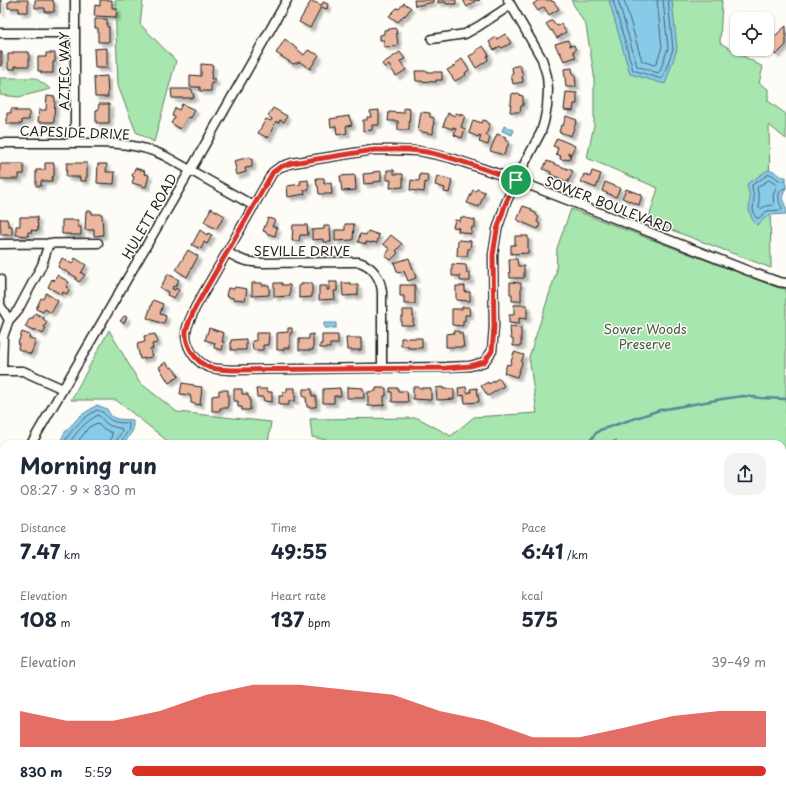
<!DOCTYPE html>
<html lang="en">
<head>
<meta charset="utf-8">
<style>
  body { margin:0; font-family:"Playpen Sans",sans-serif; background:#f2f2f3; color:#1f2937; height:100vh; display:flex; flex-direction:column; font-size:15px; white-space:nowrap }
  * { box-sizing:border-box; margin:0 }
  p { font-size:13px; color:#747a83 }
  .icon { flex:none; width:22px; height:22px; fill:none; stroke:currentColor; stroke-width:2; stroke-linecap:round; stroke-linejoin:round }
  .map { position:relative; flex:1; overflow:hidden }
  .side { position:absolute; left:0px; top:440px; width:786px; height:354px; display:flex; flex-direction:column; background:#fff; border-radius:12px 12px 0 0; box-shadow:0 1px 3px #0004 }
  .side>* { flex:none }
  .fabs { position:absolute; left:730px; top:12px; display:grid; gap:8px }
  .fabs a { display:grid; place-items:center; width:44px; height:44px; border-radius:8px; background:#fff; box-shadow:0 1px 3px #0004; font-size:20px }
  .pin { position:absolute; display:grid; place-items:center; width:34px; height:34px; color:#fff; margin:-17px; border:2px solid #fff; border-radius:50%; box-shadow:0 1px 4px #0007 }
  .round { display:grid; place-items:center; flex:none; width:42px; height:42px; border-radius:12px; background:#f2f2f3 }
  .head { display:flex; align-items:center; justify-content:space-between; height:68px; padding:0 20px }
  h1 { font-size:22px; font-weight:700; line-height:30px }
  .stats { display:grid; grid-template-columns:repeat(3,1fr); gap:6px; height:68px; padding:4px 20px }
  .stats div { display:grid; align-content:center }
  .stats b { font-size:20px; font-weight:700 }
  .stats small { font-size:11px; font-weight:400 }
  .stats p { font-size:11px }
  .chart { height:112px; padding:8px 20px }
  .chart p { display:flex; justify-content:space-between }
  .chart svg { width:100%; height:72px; margin-top:4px; fill:#d93025; opacity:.7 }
  ul { padding:0 20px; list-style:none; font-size:13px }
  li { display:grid; grid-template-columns:64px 48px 1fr; align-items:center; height:30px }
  li i { height:10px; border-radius:5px; background:#d93025 }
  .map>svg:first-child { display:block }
  .green { fill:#a7e6ae; stroke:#628165 }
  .water { fill:#88cbe9; stroke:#5d8597 }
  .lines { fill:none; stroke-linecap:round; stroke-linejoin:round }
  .shore { stroke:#47626e; stroke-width:1 }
  .stream { stroke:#5d8597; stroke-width:2.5 }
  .building { fill:#ecb79f; stroke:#1c1c1c; filter:url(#shadow) }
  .lane-casing { stroke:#1c1c1c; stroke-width:7 }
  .street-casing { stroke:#1c1c1c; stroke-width:11 }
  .lane { stroke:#fdfcf7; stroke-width:4 }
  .street { stroke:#fdfcf7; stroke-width:8 }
  .route-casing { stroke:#fff; stroke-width:8 }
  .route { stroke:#d93025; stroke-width:5 }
  .labels { text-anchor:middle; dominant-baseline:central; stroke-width:3; stroke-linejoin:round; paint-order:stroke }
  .street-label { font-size:13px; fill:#1c1c1c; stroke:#fdfcf7 }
  .park-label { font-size:13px; fill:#465948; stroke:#fdfcf7 }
</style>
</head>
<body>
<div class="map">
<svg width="786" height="794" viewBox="0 0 786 794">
  <defs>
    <filter id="shadow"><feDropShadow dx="3.5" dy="3.5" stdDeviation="1" flood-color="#0004"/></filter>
  </defs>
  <rect width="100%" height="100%" fill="#fdfcf7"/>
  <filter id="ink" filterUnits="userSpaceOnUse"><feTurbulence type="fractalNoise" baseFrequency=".025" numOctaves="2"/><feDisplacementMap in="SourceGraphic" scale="8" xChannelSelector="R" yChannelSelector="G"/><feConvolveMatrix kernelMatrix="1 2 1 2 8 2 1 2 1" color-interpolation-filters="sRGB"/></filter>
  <g filter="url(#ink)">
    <!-- green -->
    <path class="green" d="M115 0H143L140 24 176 61 154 142 136 132 118 86Z
      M571 0H722L720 43 763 67 759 83 768 89V101L786 114V139L769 125 771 268 648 221 658 188 587 158 594 125V74L586 26Z
      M0 78H35L51 89 19 97 0 95Z
      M571 209 779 288 786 289V794H570L568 790H782V444H613L617 440 604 444H345L312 437 310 419 418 418 451 436 474 417 537 413 529 357 556 273 557 248Z
      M109 330 139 382 177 412 271 422 268 444H168L165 439 116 400H71Z
      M4 647V694H0V650Z
      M133 790H216V794H130Z"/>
    <!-- water -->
    <path class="water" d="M609 0H672L677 49 665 84 630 74Z
      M504 126 514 130 512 135 502 131Z
      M768 170 774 171C778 175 780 177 786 177V187L782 198 786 208V214L769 215 757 225 752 219 749 210 750 198 747 184Z
      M324 323H336V328H324Z
      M97 405 107 409 111 416 117 419 133 420V430L124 444H59L65 432 80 416Z"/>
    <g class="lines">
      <!-- shore -->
      <path class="shore" d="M613 0 633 70 661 79 663 77 673 49 668 0
        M618 0 637 66 658 73 660 71 668 48 663 0
        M624 0 642 61 654 65 656 64 662 47 657 0
        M769 180 777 185 773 196 774 204 773 205 766 206 760 209 759 208V198L757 188Z
        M786 181C776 182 776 175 769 174L752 185V187L754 198 753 210 756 218H759L767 211 782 210V208C778 201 776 189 786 188
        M63 444C72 429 82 418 97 410 106 413 103 413 108 418 113 423 121 423 128 423L129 424C130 432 122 437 121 444
        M69 444C76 432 85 422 98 415 102 417 102 420 106 423 110 427 117 427 122 429 122 434 116 438 116 444
        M76 444 89 427 97 423 102 428 112 433 110 444"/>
      <!-- stream -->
      <path class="stream" d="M588 444 595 434 600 430 660 410 722 399 743 396 761 398 786 399
        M551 790 553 794"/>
    </g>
    <!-- building -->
    <path class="building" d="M0 0H1V13H0Z
      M11 0H28V12H19V8H8V2H11Z
      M35 0H53V2H54V12H45V8H35Z
      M100 0H112V8H117L116 17 94 16 95 5 100 6Z
      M414 0H433L434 2 415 6Z
      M438 0H456V4H446V2L438 3Z
      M463 0H480L479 1 477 0 467 7Z
      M539 0H551L552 2 553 1 559 9 549 15 544 7 538 11 533 4Z
      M311 1 322 5 323 2 328 4 327 9 321 7 310 28 299 22Z
      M404 3 411 8 405 16 404 15 398 22 389 16 397 8 399 9Z
      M95 19H107V27H109V42H98V28H95Z
      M552 20 557 26 561 24 566 32 557 38 552 30 551 31 546 24Z
      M786 26V45L776 55 767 45V43Z
      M396 28 398 46 384 47V40H380V35L384 34V30Z
      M505 34 511 43 502 48 500 46 494 50 489 42 496 37 497 39Z
      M285 39 304 55 308 50 319 55 310 69 300 62 293 64 276 53Z
      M568 40 570 46 574 45 576 50 573 51 576 57 564 61 560 52 559 53 555 44Z
      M483 46 489 55 487 56 488 60 476 68 469 56 477 52 476 50Z
      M107 48V68H95L94 49Z
      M0 52H2V66H0Z
      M13 52H29V66H15V69H8V54H13Z
      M400 52 405 59 400 61 406 70 396 76 389 65 385 68 382 64Z
      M46 53H55V62H53V73H41V71H38V57H46Z
      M462 59 469 70 465 73 466 75 455 81 447 70 456 65 455 64Z
      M201 64 213 65 211 79H215V83H211V91H200V87H190V75L201 76Z
      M520 65 523 76H522L523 82 513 84 511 74H513L512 67Z
      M572 68 573 75H575L576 87H566L564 69Z
      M415 71H428V72H442V80H436V82L416 81Z
      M107 76 108 97H95L94 77Z
      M171 89H192L194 98H172Z
      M566 92 577 93V104H574L573 111 564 110Z
      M512 93 519 94V95L523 96V106H521L520 112H510Z
      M47 96 55 97 54 122H38L39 110H46Z
      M99 104H109V123H96V110H98Z
      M182 104 195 110 191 118 188 117 180 129 171 123 175 117 172 116 175 108 179 110Z
      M273 108 287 116 284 122 280 120 278 123 276 121 268 138 258 133 266 119 271 121 272 119 268 116Z
      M404 108 410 109 409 130H398V121H388L389 112 404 113Z
      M11 109H16V111H29V120H22V124H7V113H11Z
      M379 110V125H372V130L363 131V120H367V117H371L370 111Z
      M421 112 430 113V117L434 118 433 134 418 131Z
      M448 113 455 116 456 113 465 116 461 127 465 129 462 138 454 135 456 128 453 127V129L443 126Z
      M349 116 352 125 346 126 347 133 337 135 336 126 331 127 330 119Z
      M566 116 577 120 571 136 559 132 561 125 563 126Z
      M473 120 482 123 483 120 487 121V122L490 124 486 135 490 137 488 145 479 142 481 136 479 135 478 137 469 133Z
      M497 134 506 137 505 140 509 142 504 155 490 151Z
      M557 138 575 146 571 154 568 152V154L571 155 569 160 565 159 564 160 560 159 561 156 556 154 558 148 553 146Z
      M250 157V159H252V167L245 168 246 172 236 175 235 170 236 169 234 161Z
      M547 161 573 171 568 182 550 174 551 172 543 169Z
      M45 163H54V176L52 177V181H41V186H36V170H45Z
      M67 163H87V177H86V181H80V177H66Z
      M0 164H24V174H19V179H0Z
      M98 164H107L106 172H115L114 184 97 183Z
      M135 168 145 171 144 174 149 175 146 187 132 183 134 177 132 176Z
      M387 170H394V174H403V187L390 188 391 180H387Z
      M381 171V181L374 182V183L364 184 363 174 373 173V172Z
      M592 171 601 174 596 188 581 182 584 174 590 177Z
      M420 174 428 175 427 183 425 182 424 192 410 190 411 180 419 181Z
      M355 175 356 190 342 191 340 176Z
      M437 176 452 180 449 193 444 192 445 188 435 185Z
      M316 178H324V184L331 183 332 194H319L318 186H317Z
      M308 180 309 190H304L305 194 288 197 287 186 301 184 300 181Z
      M605 182 620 188 616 197 602 191Z
      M477 189 485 192 479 207 467 203 473 190 476 191Z
      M626 189 642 195 639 205 622 198Z
      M523 206 532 209 531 211 536 213V215L539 217 537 222 540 224 538 229 517 220Z
      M211 208 225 216 216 229 204 222Z
      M86 211H92V214H102L103 235 94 236V229H93L92 230H85Z
      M20 217H37L38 231 31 230 32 232H28V236L16 235V226H20Z
      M461 217 475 220V227H472L471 234 458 231 459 228 453 227 455 220 460 221Z
      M0 218 1 219H7L8 224 9 226H12V235H1Z
      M268 218 275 220 272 226 277 228 275 236 266 233V232L263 231Z
      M62 220H78V227H81V235H70V234H62Z
      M345 224H354L353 240 335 241V230H345Z
      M293 225H307L308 235H300L299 241H292Z
      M324 226H330L331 242H323V239L312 240V230L324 229Z
      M200 230 207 235 208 233 212 235 207 244 204 242 201 249 192 245Z
      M368 231 379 235 377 243 372 242V243L366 242V244L358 242 360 234 366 235Z
      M391 235 402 244 396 251 398 253 391 260 385 256 390 249 383 244Z
      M515 236H528V253L511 254V245H515Z
      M458 240 471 241 470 249H468L467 256H457Z
      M188 250 198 256 187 277 176 270Z
      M62 258 72 264 75 258 86 265 81 273 85 275 79 282 76 280V277L58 267Z
      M409 258 416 278 408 281 404 271 398 273 394 263Z
      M509 259H517L518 266H524V278H510Z
      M452 264 466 265 467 273H470V281H460V276H452Z
      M168 274 179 280 175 287 173 286 172 289 175 290 176 288 179 290 174 298 167 295 168 292 160 288Z
      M57 275 69 282 66 287 69 289 67 294 63 292 62 295 48 287 52 279 54 281Z
      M329 282H337V291H334L335 299 319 300V286H327V290H329Z
      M510 282 521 283V301H512V294H510Z
      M252 283H262V285H269V295L252 296Z
      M274 283H282V285H290V296L274 297Z
      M302 283H312V297L299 298V285H302Z
      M342 283H351V285H358V295L343 296Z
      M400 285H415V304H404V296H400Z
      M456 286H465V292H470V301L456 300Z
      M235 287 247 289 245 300 233 299V298L226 296 228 288 234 289Z
      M46 293 58 301 51 313 45 309 43 312 36 309 41 298 43 299Z
      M153 300 163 304 160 314 166 316 164 324 147 318Z
      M514 305H527V319L519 318V324L509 323V315H514Z
      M462 307H469L470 315H465V321H463V326L452 325V309H462Z
      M403 310H413V325H401V317L403 316Z
      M35 313 44 318 43 319 47 322 44 327 46 328 43 334 34 329 33 331 25 327 30 318H33Z
      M124 316 127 317 124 323 120 321Z
      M510 327 521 328V346H513V339H511Z
      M209 328 224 333 222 342H224L222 350 214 348 215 343 205 340Z
      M288 328H292V333H290V348H284V350H277V333L288 332Z
      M454 331H459V333H462L464 347H446V334L454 333Z
      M22 332 30 335 29 338 36 340 31 354 18 349 19 343H18Z
      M256 333H269L268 345H263V350H253L252 341H256Z
      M155 334 158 343 152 344 153 349H150L152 357 140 359 137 344 145 342 144 336Z
      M313 334V350H299V339H309V335Z
      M322 335H338V344H330V348H320V344H322Z
      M346 338H361V350H347Z
      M401 338H422V348H408V346H401Z
      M246 339V350H231V340Z
      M514 352 524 355 521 362 522 363 517 377 504 373 507 364 510 365Z
      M166 362 170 368 172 367 179 376 169 383 159 367Z
      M499 378 504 386 488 396 481 386 488 382 489 384Z
      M182 383 194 385V386L202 387 200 405 191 403V398L190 395 180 394Z
      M347 387 363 388 364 398H347Z
      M413 387H419L420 388H431V400L413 399Z
      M443 387V389H454V399L437 400 436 388Z
      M466 387 467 393 471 392 470 389 477 388 479 402 465 403 464 395 459 396 458 388Z
      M287 388H295V401H289V405H279V396H283V392H287Z
      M340 388 341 396H334V403H323V389Z
      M376 388H386V396H384V405L368 406V392L376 391Z
      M390 388H398V391H407L408 402H392V392H390Z
      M234 389H242V394H248V397L250 398V410H242V407H238V401H234Z
      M256 389H267L268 392H272V402L264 401 263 397H257Z
      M303 389H312V396H316V407H307L306 397H303Z
      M219 390H228V408H220V411H212V396L219 395Z
      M2 544 4 545V557L0 555V546Z
      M0 564 4 566V573L0 581Z
      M311 790H317L315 793 318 794H308Z
      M370 790H388L391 794H372Z
      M238 792H255V794H238Z"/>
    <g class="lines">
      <defs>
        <path id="lane" d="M782 505 786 512
          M782 611 786 605
          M782 741 786 742
          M10 790V794
          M76 790V794
          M700 790V794
          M33 794V790
          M55 794V790
          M689 794V790"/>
        <path id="street" d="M75 0V143
          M508 0 542 59 547 76 548 90 547 107 544 122 541 132 516 180 505 205 497 230 493 255 494 327 492 351 484 362 470 366 446 367 231 370C223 369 213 370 206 366 194 360 185 345 186 332 187 324 192 316 195 308L273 172 280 167 292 163 373 150H390L419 151 451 158 516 180 754 273 779 282 786 283
          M0 33H75
          M432 39 465 34 479 26 511 5
          M0 143C23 143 45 143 68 143 102 143 134 141 165 156L254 206
          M0 244 98 243
          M227 252C242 261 246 262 263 263L349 262C352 262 356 262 359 262 373 266 381 279 382 292V368
          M0 279V305L9 320 3 337 2 371
          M9 320 18 310 42 265 49 243
          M0 371H23L63 389
          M31 444 195 162 287 0
          M0 496 4 489
          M278 790 279 794
          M425 790 427 794
          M455 794 457 790"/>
      </defs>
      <!-- lane casing -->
      <use href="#lane" class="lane-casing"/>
      <!-- street casing -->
      <use href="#street" class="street-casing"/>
      <!-- lane -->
      <use href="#lane" class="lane"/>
      <!-- street -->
      <use href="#street" class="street"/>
    </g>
  </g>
  <g class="lines" filter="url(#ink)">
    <defs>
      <path id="route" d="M374 150C389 150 405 149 420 151 453 156 484 170 516 180L505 205 497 230 493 255 494 327 492 351 484 362 470 366 446 368 231 370C223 369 213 370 206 366 195 360 185 345 186 332 187 324 192 316 195 308L273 172 280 167 292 163Z"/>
    </defs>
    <!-- route casing -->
    <use href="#route" class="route-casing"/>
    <!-- route -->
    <use href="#route" class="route"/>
  </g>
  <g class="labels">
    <!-- street labels -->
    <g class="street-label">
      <text transform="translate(63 71) rotate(-90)">AZTEC WAY</text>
      <text transform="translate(75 132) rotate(2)">CAPESIDE DRIVE</text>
      <text transform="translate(609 204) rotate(21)">SOWER BOULEVARD</text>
      <text transform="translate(149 216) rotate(-60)">HULETT ROAD</text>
      <text x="302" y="250">SEVILLE DRIVE</text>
    </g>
    <!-- park labels -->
    <g class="park-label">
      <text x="645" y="328">Sower Woods<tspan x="645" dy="15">Preserve</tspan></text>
    </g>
  </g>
</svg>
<div class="fabs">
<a><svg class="icon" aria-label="locate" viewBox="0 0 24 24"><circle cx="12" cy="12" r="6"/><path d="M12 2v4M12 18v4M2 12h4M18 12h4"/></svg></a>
</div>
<div class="pin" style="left:516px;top:180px;background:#1e9e55"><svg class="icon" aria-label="arrive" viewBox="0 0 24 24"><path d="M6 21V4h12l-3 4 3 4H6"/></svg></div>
<section class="side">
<div class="head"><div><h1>Morning run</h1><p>08:27 · 9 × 830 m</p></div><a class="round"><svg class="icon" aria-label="share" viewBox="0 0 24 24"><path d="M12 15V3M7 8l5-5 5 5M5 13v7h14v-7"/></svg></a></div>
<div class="stats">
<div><p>Distance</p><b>7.47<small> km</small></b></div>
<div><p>Time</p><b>49:55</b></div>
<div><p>Pace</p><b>6:41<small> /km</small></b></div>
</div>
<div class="stats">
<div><p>Elevation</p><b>108<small> m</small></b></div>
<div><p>Heart rate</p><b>137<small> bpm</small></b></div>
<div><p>kcal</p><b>575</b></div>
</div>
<div class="chart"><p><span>Elevation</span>39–49 m</p>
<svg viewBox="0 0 160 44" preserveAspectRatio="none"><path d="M0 44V22L10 28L20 28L30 22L40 12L50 6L60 6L70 9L80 12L90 22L100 28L110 38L120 38L130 32L140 25L150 22L160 22V44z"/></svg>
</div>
<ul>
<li><b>830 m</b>5:59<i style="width:100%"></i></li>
</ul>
</section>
</div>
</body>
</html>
